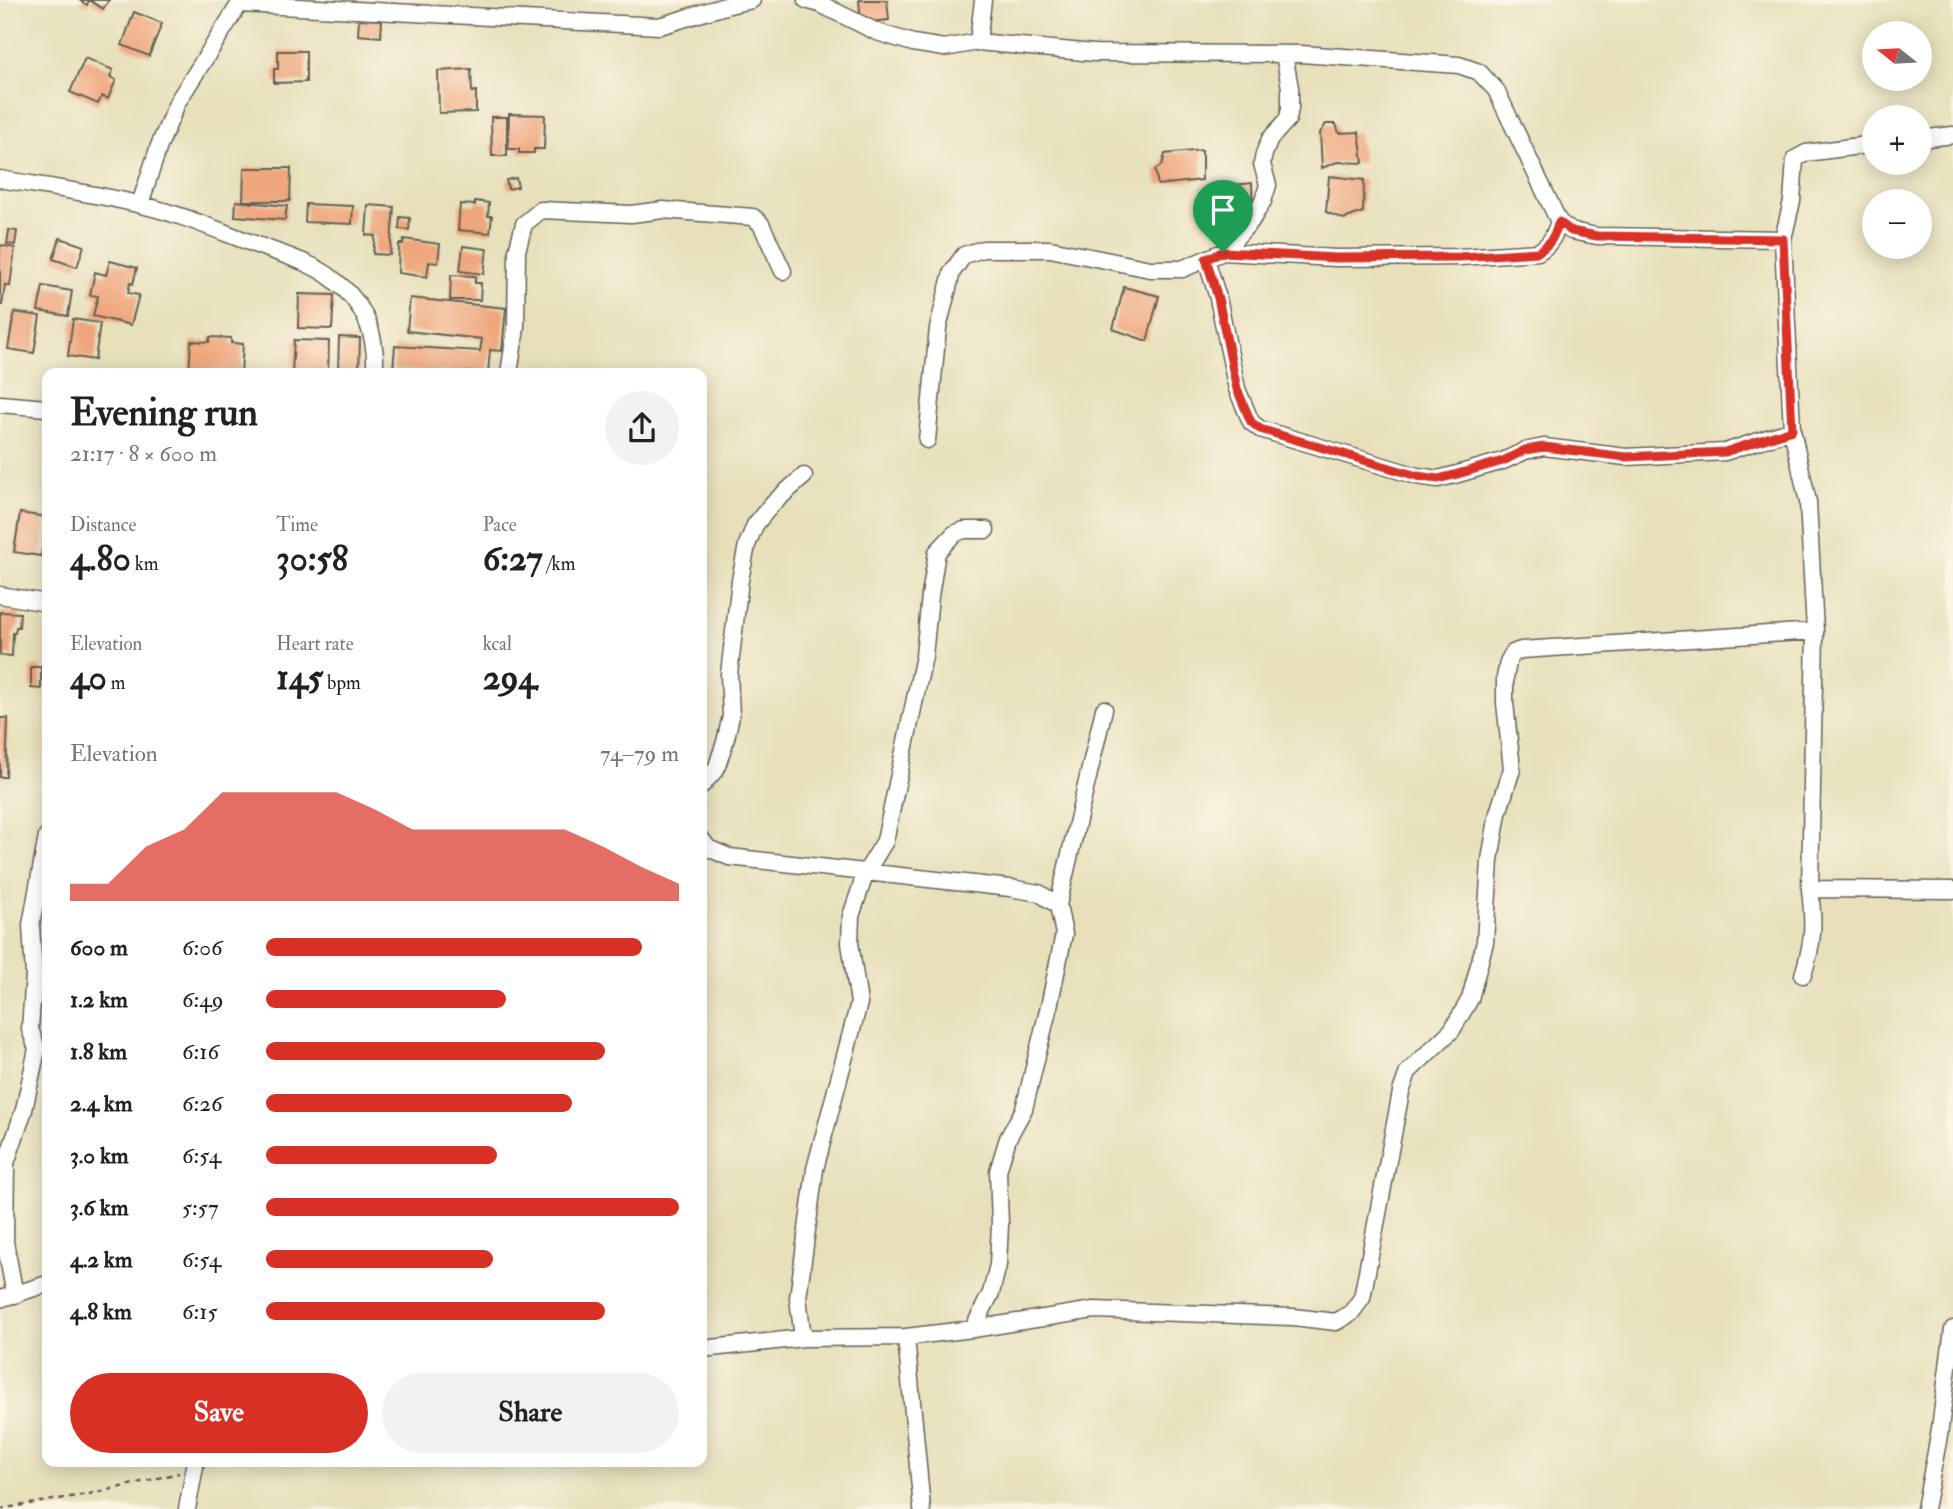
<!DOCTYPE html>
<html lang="en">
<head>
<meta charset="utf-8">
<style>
  body { margin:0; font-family:"IM FELL Double Pica",serif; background:#f2f2f2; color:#222; height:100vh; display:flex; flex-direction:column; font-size:26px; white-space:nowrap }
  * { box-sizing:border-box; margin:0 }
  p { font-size:23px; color:#767676 }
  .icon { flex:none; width:38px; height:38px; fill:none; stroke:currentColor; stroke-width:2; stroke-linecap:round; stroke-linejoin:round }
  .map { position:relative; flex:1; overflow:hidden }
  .sheet { position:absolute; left:42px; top:368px; width:665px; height:1099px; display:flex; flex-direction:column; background:#fff; border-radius:14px; box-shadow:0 4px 18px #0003 }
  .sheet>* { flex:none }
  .needle { width:46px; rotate:288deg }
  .buttons { position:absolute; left:1862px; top:21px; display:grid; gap:14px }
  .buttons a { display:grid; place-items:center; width:70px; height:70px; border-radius:50%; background:#fff; box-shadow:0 4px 18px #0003; font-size:35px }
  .pin { position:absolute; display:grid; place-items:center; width:60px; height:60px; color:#fff; margin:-72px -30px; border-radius:50% 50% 50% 0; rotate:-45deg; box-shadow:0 0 7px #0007 }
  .pin .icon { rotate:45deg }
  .round { display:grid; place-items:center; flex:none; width:74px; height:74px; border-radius:37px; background:#f2f2f2 }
  .head { display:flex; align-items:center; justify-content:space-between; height:119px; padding:0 28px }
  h1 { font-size:38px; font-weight:700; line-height:52px }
  .figures { display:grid; grid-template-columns:repeat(3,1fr); gap:10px; height:119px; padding:7px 28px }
  .figures div { display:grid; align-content:center }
  .figures b { font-size:35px; font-weight:700 }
  .figures small { font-size:19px; font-weight:400 }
  .figures p { font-size:19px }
  .chart { height:196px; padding:14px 28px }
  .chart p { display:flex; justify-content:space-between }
  .chart svg { width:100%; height:126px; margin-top:7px; fill:#d93025; opacity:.7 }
  .primary-button { display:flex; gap:14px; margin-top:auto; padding:14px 28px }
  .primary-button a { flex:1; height:80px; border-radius:42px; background:#d93025; color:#fff; font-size:28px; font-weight:700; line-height:80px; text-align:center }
  .primary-button a+a { background:#f2f2f2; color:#222 }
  ul { padding:0 28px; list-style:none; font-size:23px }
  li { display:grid; grid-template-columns:112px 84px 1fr; align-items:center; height:52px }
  li i { height:18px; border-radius:9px; background:#d93025 }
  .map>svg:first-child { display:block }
  .building { fill:#efa67b }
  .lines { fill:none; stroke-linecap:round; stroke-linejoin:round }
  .minor-casing { stroke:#636154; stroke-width:19 }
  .path { stroke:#636154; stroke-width:2.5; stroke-dasharray:5 5; stroke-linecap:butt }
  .minor { stroke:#fff; stroke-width:16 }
  .route-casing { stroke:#fff; stroke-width:14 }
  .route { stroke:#d93025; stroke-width:9 }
</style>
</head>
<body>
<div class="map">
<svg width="1953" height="1509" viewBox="0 0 1953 1509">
  <rect width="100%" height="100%" fill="#fcf5e5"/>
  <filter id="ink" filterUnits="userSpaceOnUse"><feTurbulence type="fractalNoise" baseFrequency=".0143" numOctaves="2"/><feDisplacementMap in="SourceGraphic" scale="14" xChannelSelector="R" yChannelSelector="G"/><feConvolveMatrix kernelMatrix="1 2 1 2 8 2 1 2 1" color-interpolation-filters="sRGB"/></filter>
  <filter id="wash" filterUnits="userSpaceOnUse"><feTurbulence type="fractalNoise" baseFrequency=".00686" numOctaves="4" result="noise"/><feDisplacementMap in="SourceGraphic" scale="28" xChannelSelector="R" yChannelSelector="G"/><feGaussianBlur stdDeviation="1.57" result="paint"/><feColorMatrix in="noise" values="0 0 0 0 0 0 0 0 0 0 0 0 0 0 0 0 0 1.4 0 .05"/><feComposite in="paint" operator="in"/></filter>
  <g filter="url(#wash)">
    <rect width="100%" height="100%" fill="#e7e0bb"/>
    <g id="blocks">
      <!-- building -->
      <path class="building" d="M79 0H109L103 9 89 0 87 5Z
        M859 0H887L889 20 861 23Z
        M134 12 162 23 149 56 122 45Z
        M359 19 382 20 381 37 358 35Z
        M278 51H306V82L274 83V69H278Z
        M85 58 113 70 110 77 116 80 108 99 102 96 98 104 70 92Z
        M471 69 472 92 476 91V112L439 113 438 71Z
        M509 114 545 115 544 149H534V153H519V149H508Z
        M491 117H507V156H492Z
        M1326 124H1336L1339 133 1359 132 1363 163 1337 162 1322 168 1320 133Z
        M1202 150V180L1158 185 1155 170 1162 165 1165 154Z
        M244 168H291L290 201H243Z
        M1329 176 1364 180 1363 212 1344 219 1326 212Z
        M516 178 518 187 508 189 506 180Z
        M1252 183 1253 207 1215 208V187Z
        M236 201 287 206 285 220 235 216Z
        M475 201 489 203 488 216H492L490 233 458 230 460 204 475 205Z
        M306 204 353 206 352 224 305 222Z
        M368 205 394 207 390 255 373 254 375 236 366 235Z
        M400 217 410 218 409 230 399 229Z
        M9 230 17 231 15 245 7 244Z
        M60 238 84 246 77 267 53 259Z
        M404 239 440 244 438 263 429 262 427 277 398 273 399 244H403Z
        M0 245 15 248 10 286 5 285 2 305H0Z
        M463 246 487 249 484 274 460 271Z
        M110 261 137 268 133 284 130 283 128 293 139 295 131 325 93 316 98 296 90 295 95 272 106 275Z
        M451 275 475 276V283H481L480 300H450Z
        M43 286 72 291 68 316 38 311Z
        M1124 287 1159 296 1147 341 1113 329Z
        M299 294 334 295 332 329 298 328Z
        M410 298 506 308 502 351 490 350 488 373 393 370 395 346 480 351 482 339 407 331Z
        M14 312 40 316 34 353 8 349Z
        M73 319 100 323 95 360 68 356Z
        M210 337 231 338V343L243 344 241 373H189L191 341 209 342Z
        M339 337 360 338 359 373H338Z
        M294 340 329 341 328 373H292Z
        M20 513 47 517 41 556 14 552Z
        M0 612 20 613 19 627H16L15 633H13L12 656 0 655Z
        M31 667H41V689L31 688Z
        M0 718H8L6 777H0Z"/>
    </g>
  </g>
  <g filter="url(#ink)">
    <use href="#blocks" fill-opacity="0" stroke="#636154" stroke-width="2"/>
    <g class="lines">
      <defs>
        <path id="minor" d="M806 0 820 4 877 32 913 43 944 48 978 42 1094 53 1301 54 1459 65 1479 72 1496 90 1559 222 1571 231 1597 236 1783 239
          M240 4 659 26C690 18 720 5 752 0
          M978 42 983 0
          M1920 139 1953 135
          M0 179C47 187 95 193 141 205 181 214 219 231 257 245 281 254 314 263 334 280 365 304 377 334 375 373
          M140 204 159 146 178 101 242 0
          M1223 252 1336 258 1460 257 1538 252C1551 244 1554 236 1559 222
          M1206 259 1218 298 1237 389 1251 422 1260 429 1417 476 1438 479 1454 475 1503 461 1525 451 1544 447 1626 457 1725 452 1792 430
          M509 373 516 328 517 251 524 224 541 210 631 214 663 210 753 217 761 224 783 271
          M0 404 47 408
          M927 440 938 328 952 272 964 255 983 249H1050L1150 269H1182L1223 252 1251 221 1263 201 1268 185 1262 164 1264 154 1270 139 1288 119 1290 108V88L1284 54
          M0 595 47 603
          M702 785 716 769 725 742 731 716 729 674 740 580 747 545 755 525 771 505 804 476
          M702 840 708 848 729 857 1010 888 1039 893 1058 905 1064 934 1050 1002 1024 1109 1008 1138 998 1171 1000 1224 998 1265 991 1293 973 1329
          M1810 889 1953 890
          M1058 905 1104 709
          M1803 975C1814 940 1814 925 1810 889L1815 631 1808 502 1792 430 1783 239 1792 201 1795 159 1806 153 1874 144
          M15 1295 5 1242 6 1163 24 1110 37 1049 30 1029 34 975 31 925 47 836
          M0 1299 47 1284
          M906 1337 922 1509
          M803 1338 798 1298 815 1169 859 1003 850 943 851 916 866 872 885 841 924 656 930 596 937 552 954 534 964 530H986
          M702 1349 803 1338 906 1337 973 1329 1094 1310 1293 1317 1336 1322 1351 1313 1362 1298 1401 1092 1408 1072 1452 1030 1470 999 1485 942 1490 860 1498 813 1512 769 1505 703V678L1508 662 1513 653 1521 650 1815 631
          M187 1509 196 1461
          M1925 1509 1939 1436 1953 1329"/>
      </defs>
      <!-- minor casing -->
      <use href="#minor" class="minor-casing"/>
      <!-- path -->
      <path class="path" d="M0 1509 100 1492 179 1473"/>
      <!-- minor -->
      <use href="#minor" class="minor"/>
    </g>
  </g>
  <g class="lines" filter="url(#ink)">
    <defs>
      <path id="route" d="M1559 222 1571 231 1597 236 1783 239 1792 430 1725 452 1626 457 1544 447 1525 450 1503 461 1454 475 1438 479 1417 476 1260 429 1251 422 1237 389 1218 298 1206 259 1223 252 1336 258 1460 257 1538 252C1551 244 1554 236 1559 222Z"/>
    </defs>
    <!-- route casing -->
    <use href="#route" class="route-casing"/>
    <!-- route -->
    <use href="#route" class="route"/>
  </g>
</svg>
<div class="buttons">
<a><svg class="needle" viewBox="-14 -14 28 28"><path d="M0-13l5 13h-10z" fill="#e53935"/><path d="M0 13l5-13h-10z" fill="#767676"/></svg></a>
<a>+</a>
<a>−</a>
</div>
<div class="pin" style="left:1223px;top:252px;background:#1e9e55"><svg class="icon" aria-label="arrive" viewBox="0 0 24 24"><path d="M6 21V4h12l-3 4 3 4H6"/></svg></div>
<section class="sheet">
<div class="head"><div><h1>Evening run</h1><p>21:17 · 8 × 600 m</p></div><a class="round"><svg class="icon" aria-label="share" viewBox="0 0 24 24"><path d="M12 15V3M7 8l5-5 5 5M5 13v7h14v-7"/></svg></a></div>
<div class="figures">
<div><p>Distance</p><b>4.80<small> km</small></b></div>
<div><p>Time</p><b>30:58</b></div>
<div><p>Pace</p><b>6:27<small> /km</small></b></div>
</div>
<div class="figures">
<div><p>Elevation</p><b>40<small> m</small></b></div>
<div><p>Heart rate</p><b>145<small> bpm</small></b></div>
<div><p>kcal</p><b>294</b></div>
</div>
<div class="chart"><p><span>Elevation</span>74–79 m</p>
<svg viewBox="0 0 160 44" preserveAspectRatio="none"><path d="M0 44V38L10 38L20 25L30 19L40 6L50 6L60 6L70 6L80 12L90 19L100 19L110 19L120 19L130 19L140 25L150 32L160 38V44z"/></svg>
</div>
<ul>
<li><b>600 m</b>6:06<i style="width:91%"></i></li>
<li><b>1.2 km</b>6:49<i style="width:58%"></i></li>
<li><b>1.8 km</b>6:16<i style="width:82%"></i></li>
<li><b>2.4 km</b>6:26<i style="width:74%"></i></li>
<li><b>3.0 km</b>6:54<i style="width:56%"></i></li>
<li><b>3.6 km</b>5:57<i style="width:100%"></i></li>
<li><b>4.2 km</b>6:54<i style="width:55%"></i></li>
<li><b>4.8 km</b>6:15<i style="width:82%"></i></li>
</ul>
<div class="primary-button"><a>Save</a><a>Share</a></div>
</section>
</div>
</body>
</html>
